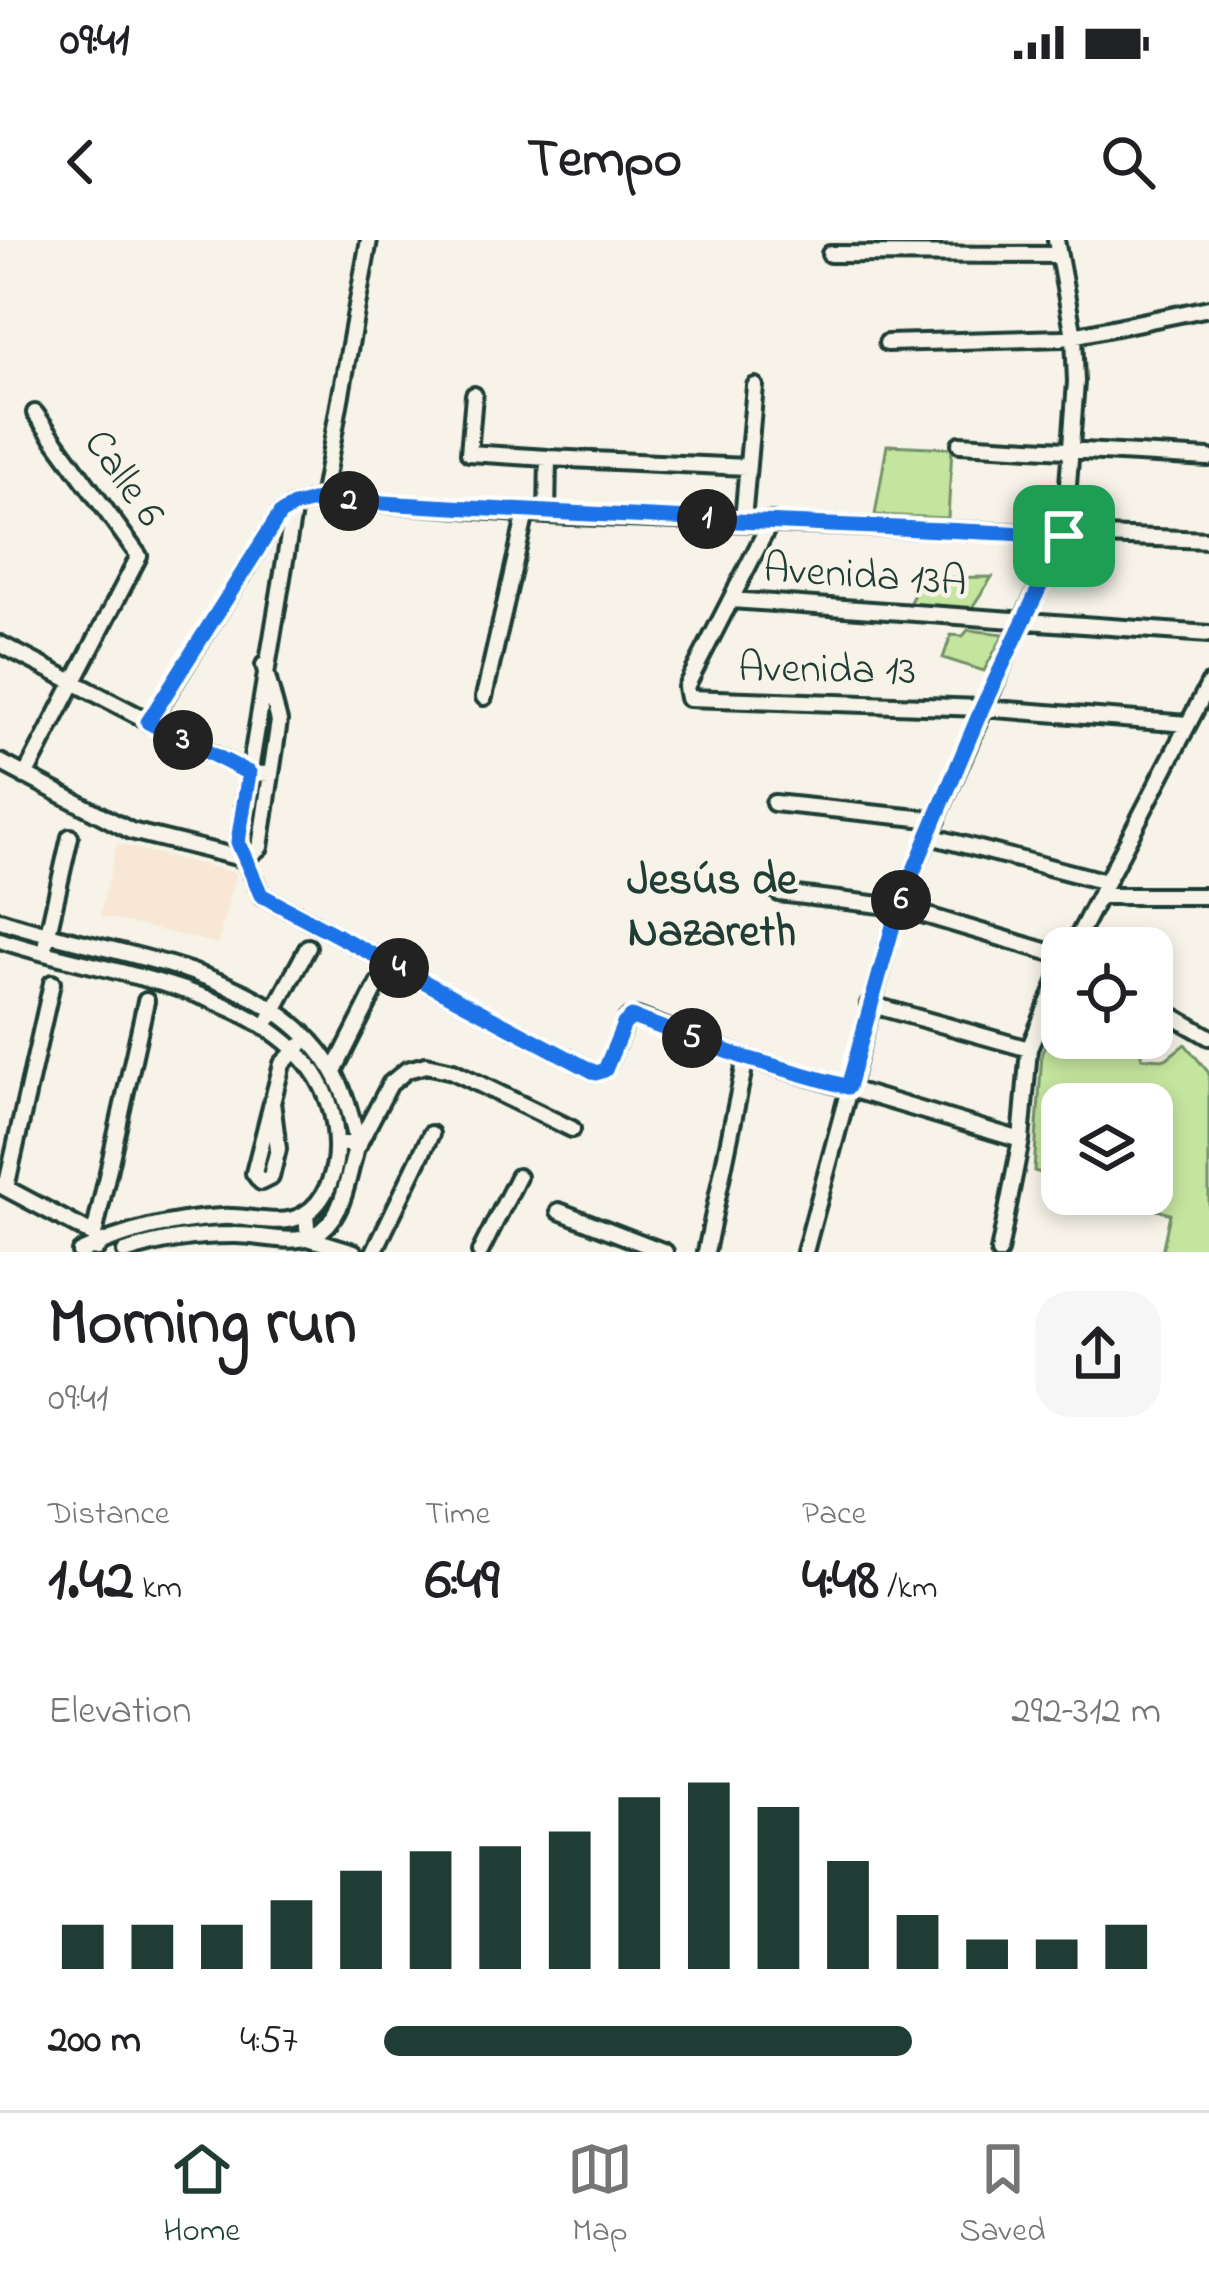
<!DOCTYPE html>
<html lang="en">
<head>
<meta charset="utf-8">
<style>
  body { margin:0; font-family:"Indie Flower",sans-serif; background:#f6f6f6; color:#202124; height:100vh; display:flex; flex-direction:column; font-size:45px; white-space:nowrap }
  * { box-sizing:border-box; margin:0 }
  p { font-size:39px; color:#757577 }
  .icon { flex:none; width:66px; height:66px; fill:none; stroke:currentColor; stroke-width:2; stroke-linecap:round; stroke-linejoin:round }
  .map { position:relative; height:1012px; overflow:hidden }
  .details { display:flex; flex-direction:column; background:#fff; flex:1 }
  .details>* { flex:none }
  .controls { position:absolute; left:1041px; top:687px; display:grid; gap:24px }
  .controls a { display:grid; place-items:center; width:132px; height:132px; border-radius:24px; background:#fff; box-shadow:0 6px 18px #0003; font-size:60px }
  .pin { position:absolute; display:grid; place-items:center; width:102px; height:102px; color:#fff; margin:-51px; border-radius:24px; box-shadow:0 6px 18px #0006 }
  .km { position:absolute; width:60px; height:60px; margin:-30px; border-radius:50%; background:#222; color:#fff; font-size:33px; line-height:60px; text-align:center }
  .round { display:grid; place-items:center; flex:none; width:126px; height:126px; border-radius:36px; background:#f6f6f6 }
  .headline { display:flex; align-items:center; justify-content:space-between; height:204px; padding:0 48px }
  h1 { font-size:66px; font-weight:700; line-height:90px }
  .figures { display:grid; grid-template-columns:repeat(3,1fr); gap:18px; height:204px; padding:12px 48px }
  .figures div { display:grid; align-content:center }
  .figures b { font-size:60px; font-weight:700 }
  .figures small { font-size:33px; font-weight:400 }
  .figures p { font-size:33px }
  .chart { height:336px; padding:24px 48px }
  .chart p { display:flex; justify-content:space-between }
  .chart svg { width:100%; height:216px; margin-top:12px; stroke:#1f3d34; stroke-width:6 }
  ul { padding:0 48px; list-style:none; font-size:39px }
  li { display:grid; grid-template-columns:192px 144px 1fr; align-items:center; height:90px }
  li i { height:30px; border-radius:15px; background:#1f3d34 }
  .status { display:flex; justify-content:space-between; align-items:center; height:84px; padding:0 60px; background:#fff; direction:ltr }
  .status svg { height:33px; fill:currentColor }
  header { display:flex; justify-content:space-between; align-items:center; height:156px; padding:0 48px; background:#fff; font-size:54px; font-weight:700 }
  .menu { display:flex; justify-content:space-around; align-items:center; height:168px; border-top:3px solid #e0e0e0; background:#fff; font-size:33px; color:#757577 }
  .menu a { display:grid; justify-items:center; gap:6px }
  .menu .current { color:#1f3d34 }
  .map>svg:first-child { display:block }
  .built { fill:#f7e7d4 }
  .green { fill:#c4e59e; stroke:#729169; stroke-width:3 }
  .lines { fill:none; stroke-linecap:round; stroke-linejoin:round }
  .minor-casing { stroke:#1f3d34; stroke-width:22 }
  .minor { stroke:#f7f3e8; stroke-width:14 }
  .route-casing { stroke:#fff; stroke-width:24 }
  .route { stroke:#1a73e8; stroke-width:15 }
  .labels { text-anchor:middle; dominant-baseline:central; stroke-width:9; stroke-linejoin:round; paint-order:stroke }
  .street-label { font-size:42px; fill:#1f3d34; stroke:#f7f3e8 }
  .neighbourhood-label { font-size:45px; font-weight:bold; fill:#1f3d34; stroke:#f7f3e8 }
</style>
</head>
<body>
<div class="status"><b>09:41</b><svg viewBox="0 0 49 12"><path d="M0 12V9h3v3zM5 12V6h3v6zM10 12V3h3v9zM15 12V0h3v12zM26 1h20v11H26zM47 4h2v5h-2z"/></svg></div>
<header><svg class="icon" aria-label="back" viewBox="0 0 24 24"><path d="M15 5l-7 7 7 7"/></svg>Tempo<svg class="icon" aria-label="search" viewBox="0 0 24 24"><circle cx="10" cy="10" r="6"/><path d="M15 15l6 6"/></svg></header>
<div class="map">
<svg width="1209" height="1012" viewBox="0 0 1209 1012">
  <rect width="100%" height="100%" fill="#f7f3e8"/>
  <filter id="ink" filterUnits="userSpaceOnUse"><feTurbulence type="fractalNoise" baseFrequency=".00833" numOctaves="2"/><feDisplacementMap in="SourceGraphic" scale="24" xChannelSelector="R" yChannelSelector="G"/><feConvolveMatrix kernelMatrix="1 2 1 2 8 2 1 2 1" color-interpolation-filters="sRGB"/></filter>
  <g filter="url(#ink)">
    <!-- built -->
    <path class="built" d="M117 604 235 633 218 704 100 676Z"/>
    <!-- green -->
    <path class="green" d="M887 205 952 208 948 278 875 275Z
      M992 337 967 375 907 368 922 338Z
      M968 390 1004 394 984 431 943 418 951 395 963 396Z
      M1062 759V798H1138L1142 818 1166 819 1185 804 1209 833V1012H1162L1170 974 1106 954H1152V864H1062V940L1034 931 1042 813Z"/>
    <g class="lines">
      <defs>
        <path id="minor" d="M830 14 1058 15
          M887 103 1063 98 1209 68
          M474 155 469 213 548 218 547 275
          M960 204 1209 218
          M548 218 747 227
          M322 259 369 0
          M743 280 755 146
          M771 281 686 447 688 458 982 468 1188 484
          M731 360 1209 394
          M0 404 249 533 271 534
          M264 425 279 481 260 607 245 619 238 602 294 266
          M484 457 526 273
          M149 483 280 274 294 266 322 259 547 275 1209 300
          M0 522 131 591 245 619 261 655 596 833 605 830 627 779 638 777 746 818 1021 900
          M25 536 139 316 35 173
          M774 563 937 580
          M930 596 1106 642
          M779 653 898 667 1062 716
          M1099 656H1209
          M0 680C114 719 304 726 347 863 352 881 359 898 354 916 346 944 343 980 314 995 292 1006 258 994 233 995 197 995 160 1000 125 1012
          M0 700C106 738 333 749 336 904 337 929 327 962 303 975 281 988 246 975 222 977 173 980 125 991 80 1012
          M46 702 70 597
          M1072 708 1209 444
          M869 764 1029 809
          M1152 764 1209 797
          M270 778 308 707
          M334 831 378 744
          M272 862 278 909 271 937 261 942 254 933 282 824 300 806
          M336 903 358 905 390 844 407 830 426 825 453 831 572 889
          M0 945 94 995
          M6 948 52 743
          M559 971 665 1012
          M306 974 308 998 354 1012
          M97 1008 94 995 146 761
          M374 1012 431 894
          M480 1012 518 937
          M706 1012 746 818
          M805 1012 898 667 1023 379 1064 296 1076 142 1074 96 1056 0
          M999 1012 1021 900 1029 809 1062 730"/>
      </defs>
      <!-- minor casing -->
      <use href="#minor" class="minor-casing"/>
      <!-- minor -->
      <use href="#minor" class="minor"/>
    </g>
  </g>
  <g class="lines" filter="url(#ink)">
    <defs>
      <path id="route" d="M322 259C569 276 817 283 1064 296L982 468 898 668 848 847 746 818 632 777 624 784 605 830 596 833 261 655 238 602 249 533 148 482 280 274 294 266Z"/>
    </defs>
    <!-- route casing -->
    <use href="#route" class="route-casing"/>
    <!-- route -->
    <use href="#route" class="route"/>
  </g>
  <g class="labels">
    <!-- street labels -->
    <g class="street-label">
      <text transform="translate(123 239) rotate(55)">Calle 6</text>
      <text transform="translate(865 337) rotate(4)">Avenida 13A</text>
      <text transform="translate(827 431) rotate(1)">Avenida 13</text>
    </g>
    <!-- neighbourhood labels -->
    <g class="neighbourhood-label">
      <text x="712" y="642">Jesús de<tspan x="712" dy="52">Nazareth</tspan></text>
    </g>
  </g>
</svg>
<div class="controls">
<a><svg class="icon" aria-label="locate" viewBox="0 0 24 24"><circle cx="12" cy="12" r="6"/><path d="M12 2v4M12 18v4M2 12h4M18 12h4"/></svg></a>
<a><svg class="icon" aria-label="layers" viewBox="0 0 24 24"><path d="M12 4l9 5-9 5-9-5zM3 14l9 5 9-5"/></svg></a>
</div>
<div class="pin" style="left:1064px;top:296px;background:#1e9e55"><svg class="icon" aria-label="arrive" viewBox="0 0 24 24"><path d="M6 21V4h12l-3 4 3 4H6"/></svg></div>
<b class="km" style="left:707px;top:279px">1</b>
<b class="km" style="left:349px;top:261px">2</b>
<b class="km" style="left:183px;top:500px">3</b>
<b class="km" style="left:399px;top:728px">4</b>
<b class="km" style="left:692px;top:798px">5</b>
<b class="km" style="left:901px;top:660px">6</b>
</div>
<section class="details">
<div class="headline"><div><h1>Morning run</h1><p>09:41</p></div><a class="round"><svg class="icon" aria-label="share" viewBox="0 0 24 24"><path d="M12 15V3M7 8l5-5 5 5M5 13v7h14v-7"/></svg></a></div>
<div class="figures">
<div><p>Distance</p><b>1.42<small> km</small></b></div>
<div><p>Time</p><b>6:49</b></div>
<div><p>Pace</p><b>4:48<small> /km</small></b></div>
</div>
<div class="chart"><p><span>Elevation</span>292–312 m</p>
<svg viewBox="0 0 160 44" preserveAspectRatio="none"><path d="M5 44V35M15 44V35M25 44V35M35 44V30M45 44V24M55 44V20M65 44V19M75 44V16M85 44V9M95 44V6M105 44V11M115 44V22M125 44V33M135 44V38M145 44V38M155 44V35"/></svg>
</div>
<ul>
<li><b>200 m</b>4:57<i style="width:68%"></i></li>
</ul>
</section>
<nav class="menu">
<a class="current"><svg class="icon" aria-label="home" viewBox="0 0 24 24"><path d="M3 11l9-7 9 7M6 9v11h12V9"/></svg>Home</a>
<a><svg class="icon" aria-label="map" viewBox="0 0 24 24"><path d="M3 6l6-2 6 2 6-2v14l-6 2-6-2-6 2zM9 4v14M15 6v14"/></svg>Map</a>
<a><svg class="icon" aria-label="saved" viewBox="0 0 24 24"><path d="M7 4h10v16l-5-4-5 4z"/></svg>Saved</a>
</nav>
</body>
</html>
